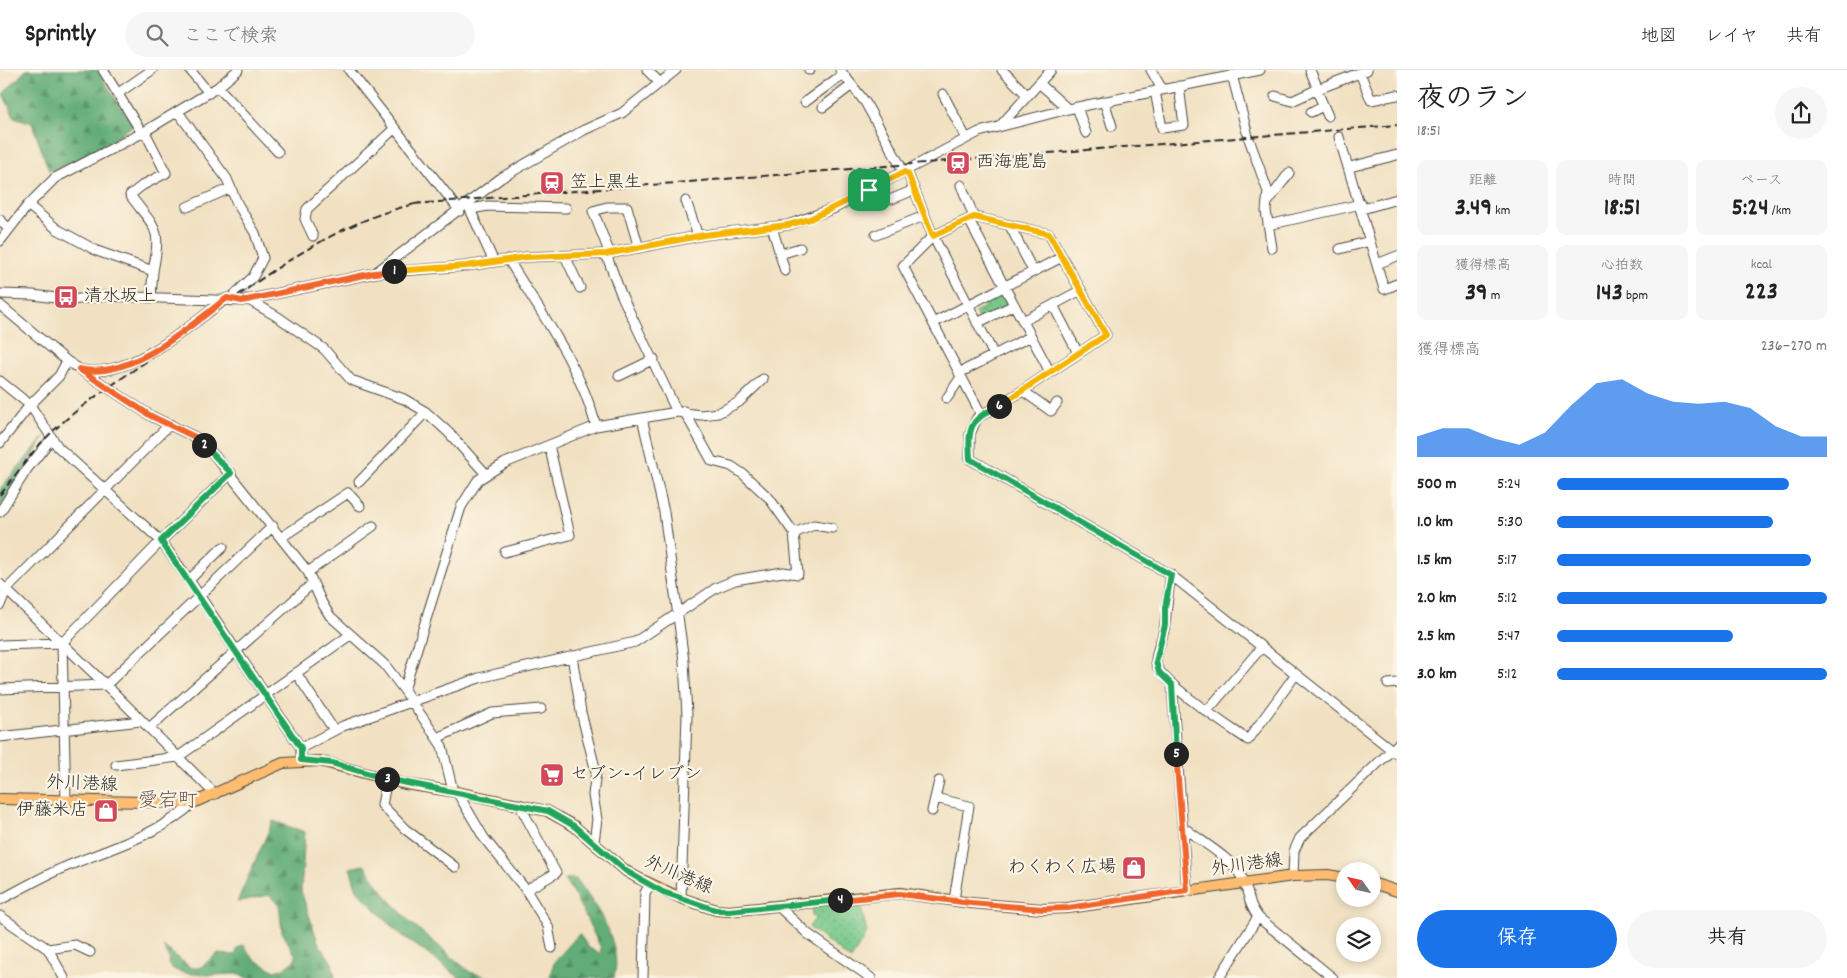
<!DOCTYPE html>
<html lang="ja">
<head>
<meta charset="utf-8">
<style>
  body { margin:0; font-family:Dekko,"Klee One",sans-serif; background:#f6f6f6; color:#222; height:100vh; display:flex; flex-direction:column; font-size:19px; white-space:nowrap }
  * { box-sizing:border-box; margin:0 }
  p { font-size:16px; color:#767676 }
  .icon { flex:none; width:28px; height:28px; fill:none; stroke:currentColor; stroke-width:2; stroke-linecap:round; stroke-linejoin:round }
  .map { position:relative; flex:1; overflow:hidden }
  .drawer { display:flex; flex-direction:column; background:#fff; width:450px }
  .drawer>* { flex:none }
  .needle { width:32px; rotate:304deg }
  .fabs { position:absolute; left:1336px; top:792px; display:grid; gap:10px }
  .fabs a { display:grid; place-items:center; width:45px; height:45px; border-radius:50%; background:#fff; box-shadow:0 2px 8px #0003; font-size:25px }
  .pin { position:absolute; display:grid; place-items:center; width:42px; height:42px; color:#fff; margin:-21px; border-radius:10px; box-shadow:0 2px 8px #0006 }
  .km { position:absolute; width:25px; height:25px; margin:-12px; border-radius:50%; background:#222; color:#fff; font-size:14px; line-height:25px; text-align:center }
  .round { display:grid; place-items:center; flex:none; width:52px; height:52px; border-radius:26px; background:#f6f6f6 }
  .headline { display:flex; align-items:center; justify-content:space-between; height:85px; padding:0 20px }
  h1 { font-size:28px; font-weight:800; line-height:38px }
  .figures { display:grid; grid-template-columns:repeat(3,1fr); gap:8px; height:85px; padding:5px 20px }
  .figures div { display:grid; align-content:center; border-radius:10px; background:#f6f6f6; text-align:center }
  .figures b { font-size:25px; font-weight:800 }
  .figures small { font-size:14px; font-weight:400 }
  .figures p { font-size:14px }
  .chart { height:140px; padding:10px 20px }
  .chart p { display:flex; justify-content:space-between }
  .chart svg { width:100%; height:90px; margin-top:5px; fill:#1a73e8; opacity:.7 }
  .primary-button { display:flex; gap:10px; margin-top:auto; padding:10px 20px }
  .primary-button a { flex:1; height:58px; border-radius:30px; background:#1a73e8; color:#fff; font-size:20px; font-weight:800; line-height:58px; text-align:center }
  .primary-button a+a { background:#f6f6f6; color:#222 }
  ul { padding:0 20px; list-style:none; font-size:16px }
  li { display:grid; grid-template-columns:80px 60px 1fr; align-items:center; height:38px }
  li i { height:12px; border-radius:6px; background:#1a73e8 }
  header { display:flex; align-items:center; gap:30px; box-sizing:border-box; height:70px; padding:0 25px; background:#fff; border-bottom:1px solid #e0e0e0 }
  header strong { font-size:24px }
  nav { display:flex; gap:28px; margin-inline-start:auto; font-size:18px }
  .search { width:350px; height:45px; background:#f6f6f6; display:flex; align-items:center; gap:12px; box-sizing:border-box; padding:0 18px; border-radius:28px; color:#767676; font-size:19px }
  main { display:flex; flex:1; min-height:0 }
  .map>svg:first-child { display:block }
  .forest { fill:url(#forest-firs); stroke:#466c51 }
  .park { fill:url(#park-dots); stroke:#527a5b }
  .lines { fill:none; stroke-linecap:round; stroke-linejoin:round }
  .minor-casing { stroke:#494642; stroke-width:11 }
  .major-casing { stroke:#494642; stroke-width:12 }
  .minor { stroke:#fff; stroke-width:9 }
  .major { stroke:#fdbc70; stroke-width:10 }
  .rail { stroke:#2b2b2b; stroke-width:2; stroke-dasharray:8 4; stroke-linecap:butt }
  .split-1-casing { stroke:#fff; stroke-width:10 }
  .split-2-casing { stroke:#fff; stroke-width:10 }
  .split-3-casing { stroke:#fff; stroke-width:10 }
  .split-4-casing { stroke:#fff; stroke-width:10 }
  .split-5-casing { stroke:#fff; stroke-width:10 }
  .split-6-casing { stroke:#fff; stroke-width:10 }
  .split-7-casing { stroke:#fff; stroke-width:10 }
  .split-1 { stroke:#f5b400; stroke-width:6 }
  .split-2 { stroke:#f0652b; stroke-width:6 }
  .split-3 { stroke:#22a559; stroke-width:6 }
  .split-4 { stroke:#22a559; stroke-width:6 }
  .split-5 { stroke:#f0652b; stroke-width:6 }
  .split-6 { stroke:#22a559; stroke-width:6 }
  .split-7 { stroke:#f5b400; stroke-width:6 }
  .labels { text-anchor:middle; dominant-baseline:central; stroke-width:4.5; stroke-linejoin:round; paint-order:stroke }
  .poi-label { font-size:18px; fill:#2b2b2b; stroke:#fcf5e5; text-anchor:start }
  .street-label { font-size:18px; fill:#2b2b2b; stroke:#fcf5e5 }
  .quarter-label { font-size:20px; fill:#6c5a55; stroke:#fcf5e5 }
</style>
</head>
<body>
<header>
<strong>Sprintly</strong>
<div class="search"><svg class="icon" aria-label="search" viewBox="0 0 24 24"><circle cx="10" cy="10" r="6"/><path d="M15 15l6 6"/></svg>ここで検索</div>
<nav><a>地図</a><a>レイヤ</a><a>共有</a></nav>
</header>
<main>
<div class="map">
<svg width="1397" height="908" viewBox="0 0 1397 908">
  <defs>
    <pattern id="forest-firs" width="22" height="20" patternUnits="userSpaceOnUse" patternTransform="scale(1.25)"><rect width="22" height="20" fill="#62ad77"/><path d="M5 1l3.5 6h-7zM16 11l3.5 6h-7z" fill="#518d62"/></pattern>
    <pattern id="park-dots" width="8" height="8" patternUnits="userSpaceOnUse" patternTransform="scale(1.25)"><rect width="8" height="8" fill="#78c98b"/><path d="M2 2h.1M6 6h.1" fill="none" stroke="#63a372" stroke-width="1.8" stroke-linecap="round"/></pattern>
  </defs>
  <rect width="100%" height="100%" fill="#fcf5e5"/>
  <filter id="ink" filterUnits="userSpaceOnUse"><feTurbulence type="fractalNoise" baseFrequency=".02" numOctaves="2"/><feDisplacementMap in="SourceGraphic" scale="10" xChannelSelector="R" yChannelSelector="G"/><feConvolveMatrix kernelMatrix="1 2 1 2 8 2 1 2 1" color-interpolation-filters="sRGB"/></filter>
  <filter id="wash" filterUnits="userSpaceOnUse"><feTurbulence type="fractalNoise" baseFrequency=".0096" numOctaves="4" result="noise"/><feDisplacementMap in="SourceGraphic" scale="20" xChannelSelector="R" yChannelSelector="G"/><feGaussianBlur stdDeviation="1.12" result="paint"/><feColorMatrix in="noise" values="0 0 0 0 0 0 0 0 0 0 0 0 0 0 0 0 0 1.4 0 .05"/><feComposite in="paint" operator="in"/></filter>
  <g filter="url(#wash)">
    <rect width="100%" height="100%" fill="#f1e1c2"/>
    <!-- forest -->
    <path class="forest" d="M26 0H97L133 55C109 75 79 93 49 101L32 53 14 47 3 24Z
      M44 367V368L0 438V419Z
      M273 751 305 762 301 821 318 872 332 893 335 908H247L238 903C222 906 160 908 169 888L163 876 191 898H200L217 884 235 885 238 878 244 875 253 889 275 901C283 898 293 895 296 886L282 862 279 835 269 825 237 832Z
      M364 795 388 828 411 853 470 902 492 908H460L395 860 357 820 350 798Z
      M564 809H576C596 836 623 872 614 908H550L554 892 579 864 589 878 600 884 601 878C588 853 580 832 564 809Z"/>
    <!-- park -->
    <path class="park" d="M1002 222 1008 233 1007 236 979 250 975 242 985 237 982 230Z
      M859 830 867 862 851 890 809 857 815 849 812 846V836Z"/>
  </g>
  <g filter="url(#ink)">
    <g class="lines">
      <defs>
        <path id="minor" d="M103 0 142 63
          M190 0 209 23
          M349 0 460 141
          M647 0 660 13
          M809 0H810
          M840 0 865 32 904 102 908 104 933 166 994 285
          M1002 0 1027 25
          M1151 0 1162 19
          M1310 0 1318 19 1367 0
          M1360 3 1371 30 1397 25
          M1232 5 1247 62
          M1039 13 1068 39
          M218 17 278 82
          M1155 21 1162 58 1184 55 1179 16
          M117 24 152 0
          M943 24 966 68
          M1275 26 1292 31 1318 19V23L1328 46
          M1104 31 1112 56
          M805 32 843 4
          M823 37 852 15
          M1077 37 1086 63
          M178 42 227 109 237 133 255 163 263 188 253 207 230 229
          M1311 42 1323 36
          M1000 56 1051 0
          M145 62 166 103 143 115 130 125C156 160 162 157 153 201
          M1339 67 1384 219 1397 214
          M1249 69 1268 122 1266 141 1272 178
          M1350 97 1397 85
          M961 115 974 147
          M892 129 914 120
          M686 131 698 166
          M1267 133 1289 103
          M28 135 57 159 97 181 153 201 151 227
          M468 135 494 192
          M187 137 231 118
          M471 139 488 136 566 138
          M1362 139 1397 129
          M0 150 9 159
          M969 150 1050 302
          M1268 155 1361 134
          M1010 156 1033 201
          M772 157 785 201
          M876 165 924 146
          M313 166 305 149 307 139 394 59
          M0 171 28 135 55 108 142 63 218 17 238 0
          M1340 179 1370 171
          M606 184 621 224 677 342
          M610 184 593 141 607 137H627L639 178
          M780 184 800 178
          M565 186 580 218
          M508 189C540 242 580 295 596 356
          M1377 194 1397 186
          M375 203 501 108 584 60 622 43 676 0
          M0 224 33 225 71 230 107 226 242 231 375 203 466 196 527 187 606 184 704 165 788 155 835 138 979 62 1068 39 1260 0
          M247 229 278 247 324 279 351 310 404 329 426 342 449 363 486 404
          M0 235 67 291 151 346 195 367 215 386 308 502 322 533 330 546 385 595 404 620 442 676 453 721
          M1053 235 1078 283
          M1023 251 1081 220
          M933 253 1062 187
          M977 253 1014 235
          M81 300C129 310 191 255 227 228
          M959 303 1031 266
          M619 306 654 289
          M0 311 30 335 58 377 161 471 189 510 301 678V690
          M1023 321 1051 341 1057 333
          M947 328 961 307
          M981 344 903 196 933 166 974 147 1049 164 1106 265 1019 323 977 348 970 364V389L1171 505 1397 684
          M642 348 664 442 684 591 687 645 681 828
          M0 373 30 335 59 306 67 291
          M359 412 426 342
          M0 442 27 399 52 368
          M794 463 814 455 832 458
          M282 467 348 423 360 436
          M505 482 570 465 549 375
          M308 502 373 456
          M1171 505C1168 521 1167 537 1165 554 1164 567 1156 579 1156 592 1156 610 1231 658 1248 670L1296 604
          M189 510 223 477
          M0 514 106 615 215 724
          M0 535 6 520 170 354
          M62 573 66 731
          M0 575 62 573 161 471 231 403
          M572 586 581 642 596 702 593 725 597 749 594 772
          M296 603 334 660
          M1388 614 1397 613
          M1172 615 1187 820
          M0 619 106 615 273 456
          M404 620 461 437 478 410 505 393 596 356 677 342 701 345 718 343 739 332 763 309
          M1207 641 1261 578
          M149 658 313 513
          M0 667 141 651
          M437 668 492 643 541 639
          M301 678 343 656 479 608 635 572 716 518 735 510 783 502 798 504 794 463 769 428 743 404 731 396 712 391 684 341
          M116 695 178 687 350 565
          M387 709 382 735 405 759 455 797
          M457 722 484 768 526 820 548 856 552 878
          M935 728 969 736 954 830
          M519 734 556 803 526 820
          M932 741 939 711
          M1184 761 1187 760C1202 772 1232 789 1241 806 1250 821 1246 832 1259 848L1333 908
          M1293 806 1294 781 1300 768 1397 675
          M0 830C19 820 38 809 58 800 101 781 159 766 193 733
          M779 837 808 864 871 908
          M0 846 48 879 64 908
          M48 879 75 875 90 882
          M643 908 645 823 650 814
          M1219 908 1258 847"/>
        <path id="major" d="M0 729 193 733 283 693 320 691 405 714 457 722 547 741 574 756 626 801 638 808 681 828 716 840 729 841 900 823 971 833 1043 839 1068 838 1293 806 1328 805 1345 808
          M1372 813 1397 821"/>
      </defs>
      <!-- minor casing -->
      <use href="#minor" class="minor-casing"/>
      <!-- major casing -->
      <use href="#major" class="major-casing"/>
      <!-- minor -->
      <use href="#minor" class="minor"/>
      <!-- major -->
      <use href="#major" class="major"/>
      <!-- rail -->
      <path class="rail" d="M414 134 1397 55
        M0 425C16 405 31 382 50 364 84 331 127 306 165 278 242 224 326 152 420 133"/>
    </g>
  </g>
  <g class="lines" filter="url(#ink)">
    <defs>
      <path id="split-1" d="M394 201 466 196 527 187 606 184 704 165 788 155 810 149 869 120"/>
      <path id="split-2" d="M204 375 195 367 151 346 79 299C130 311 188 257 227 228L242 231 374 203 394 201"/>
      <path id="split-3" d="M204 375 231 403 161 471 301 678V690L332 693 387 709"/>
      <path id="split-4" d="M387 709 548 741 574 756 626 801 638 808 663 822 716 840 729 841 840 830"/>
      <path id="split-5" d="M840 830 900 824 971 833 1043 839 1068 838 1187 820 1176 684"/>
      <path id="split-6" d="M999 336C969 350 968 357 970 389L1171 505 1165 538V555L1156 592 1159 602 1172 615 1176 684"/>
      <path id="split-7" d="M869 120 904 102 908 104 933 166 974 147 1049 164 1106 265 999 336"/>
    </defs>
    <!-- split-1 casing -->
    <use href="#split-1" class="split-1-casing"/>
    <!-- split-2 casing -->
    <use href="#split-2" class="split-2-casing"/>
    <!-- split-3 casing -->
    <use href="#split-3" class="split-3-casing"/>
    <!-- split-4 casing -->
    <use href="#split-4" class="split-4-casing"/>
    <!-- split-5 casing -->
    <use href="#split-5" class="split-5-casing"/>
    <!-- split-6 casing -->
    <use href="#split-6" class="split-6-casing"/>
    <!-- split-7 casing -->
    <use href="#split-7" class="split-7-casing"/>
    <!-- split-1 -->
    <use href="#split-1" class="split-1"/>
    <!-- split-2 -->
    <use href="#split-2" class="split-2"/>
    <!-- split-3 -->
    <use href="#split-3" class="split-3"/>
    <!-- split-4 -->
    <use href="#split-4" class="split-4"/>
    <!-- split-5 -->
    <use href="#split-5" class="split-5"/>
    <!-- split-6 -->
    <use href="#split-6" class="split-6"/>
    <!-- split-7 -->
    <use href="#split-7" class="split-7"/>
  </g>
  <!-- icons -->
  <defs>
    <symbol id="station-square" viewBox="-11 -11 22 22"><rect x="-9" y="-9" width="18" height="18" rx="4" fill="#d1495b" stroke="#fcf5e5"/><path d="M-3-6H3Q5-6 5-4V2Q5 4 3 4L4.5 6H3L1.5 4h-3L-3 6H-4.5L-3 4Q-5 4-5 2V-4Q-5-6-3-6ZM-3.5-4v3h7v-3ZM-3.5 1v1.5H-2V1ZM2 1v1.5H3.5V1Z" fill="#fff"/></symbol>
    <symbol id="bus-square" viewBox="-11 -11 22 22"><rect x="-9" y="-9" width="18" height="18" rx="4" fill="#d1495b" stroke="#fcf5e5"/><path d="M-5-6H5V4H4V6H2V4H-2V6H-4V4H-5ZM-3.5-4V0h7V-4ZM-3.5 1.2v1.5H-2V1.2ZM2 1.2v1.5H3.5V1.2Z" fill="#fff"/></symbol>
    <symbol id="supermarket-square" viewBox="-11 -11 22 22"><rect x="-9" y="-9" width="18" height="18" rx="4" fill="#d1495b" stroke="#fcf5e5"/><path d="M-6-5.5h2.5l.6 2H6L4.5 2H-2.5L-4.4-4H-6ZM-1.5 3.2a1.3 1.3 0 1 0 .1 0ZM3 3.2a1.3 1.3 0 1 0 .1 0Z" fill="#fff"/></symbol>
    <symbol id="shop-square" viewBox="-11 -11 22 22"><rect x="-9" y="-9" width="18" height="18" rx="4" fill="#d1495b" stroke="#fcf5e5"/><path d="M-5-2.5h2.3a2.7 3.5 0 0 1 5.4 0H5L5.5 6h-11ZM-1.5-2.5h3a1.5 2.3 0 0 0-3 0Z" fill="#fff"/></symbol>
  </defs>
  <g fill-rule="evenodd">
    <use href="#station-square" x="944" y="79" width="28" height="28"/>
    <use href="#station-square" x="538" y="99" width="28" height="28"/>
    <use href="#bus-square" x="52" y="213" width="28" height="28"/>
    <use href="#supermarket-square" x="538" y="691" width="28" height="28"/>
    <use href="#shop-square" x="92" y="727" width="28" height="28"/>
    <use href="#shop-square" x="1120" y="784" width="28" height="28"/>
  </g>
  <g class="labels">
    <!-- poi labels -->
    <g class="poi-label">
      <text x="976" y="93">西海鹿島</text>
      <text x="570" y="113">笠上黒生</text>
      <text x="84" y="227">清水坂上</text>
      <text x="570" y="705">セブン-イレブン</text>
      <text x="88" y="741" text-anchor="end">伊藤米店</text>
      <text x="1116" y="798" text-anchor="end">わくわく広場</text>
    </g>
    <!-- street labels -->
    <g class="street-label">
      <text transform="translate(82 715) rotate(2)">外川港線</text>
      <text transform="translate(1247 796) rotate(-8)">外川港線</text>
      <text transform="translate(678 806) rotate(23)">外川港線</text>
    </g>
    <!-- quarter labels -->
    <g class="quarter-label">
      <text x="168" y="732">愛宕町</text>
    </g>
  </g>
</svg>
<div class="fabs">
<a><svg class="needle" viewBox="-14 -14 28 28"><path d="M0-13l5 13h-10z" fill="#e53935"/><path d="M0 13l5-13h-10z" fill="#767676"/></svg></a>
<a><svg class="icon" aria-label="layers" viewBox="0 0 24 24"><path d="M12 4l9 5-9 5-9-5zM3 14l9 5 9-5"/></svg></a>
</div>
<div class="pin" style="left:869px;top:120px;background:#1e9e55"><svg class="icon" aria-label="arrive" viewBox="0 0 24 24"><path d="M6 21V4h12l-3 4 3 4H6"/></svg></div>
<b class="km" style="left:394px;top:201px">1</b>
<b class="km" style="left:204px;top:375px">2</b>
<b class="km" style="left:387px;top:709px">3</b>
<b class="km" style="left:840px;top:830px">4</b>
<b class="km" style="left:1176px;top:684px">5</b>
<b class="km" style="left:999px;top:336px">6</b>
</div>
<section class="drawer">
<div class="headline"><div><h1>夜のラン</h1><p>18:51</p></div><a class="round"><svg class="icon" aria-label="share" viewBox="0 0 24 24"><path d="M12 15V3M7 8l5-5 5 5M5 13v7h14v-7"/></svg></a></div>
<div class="figures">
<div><p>距離</p><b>3.49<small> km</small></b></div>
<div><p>時間</p><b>18:51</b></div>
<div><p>ペース</p><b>5:24<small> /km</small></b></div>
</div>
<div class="figures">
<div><p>獲得標高</p><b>39<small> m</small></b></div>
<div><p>心拍数</p><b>143<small> bpm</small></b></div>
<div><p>kcal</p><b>223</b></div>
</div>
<div class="chart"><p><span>獲得標高</span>236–270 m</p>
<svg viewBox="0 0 160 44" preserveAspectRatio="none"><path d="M0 44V34L10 30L20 30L30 35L40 38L50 32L60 19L70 8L80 6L90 13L100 17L110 18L120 17L130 20L140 29L150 34L160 34V44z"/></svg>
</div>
<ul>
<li><b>500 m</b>5:24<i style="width:86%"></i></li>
<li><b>1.0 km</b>5:30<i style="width:80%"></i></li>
<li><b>1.5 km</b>5:17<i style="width:94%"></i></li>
<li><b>2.0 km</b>5:12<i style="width:100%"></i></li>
<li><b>2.5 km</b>5:47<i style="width:65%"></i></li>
<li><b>3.0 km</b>5:12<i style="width:100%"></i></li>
</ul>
<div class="primary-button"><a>保存</a><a>共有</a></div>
</section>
</main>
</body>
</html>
